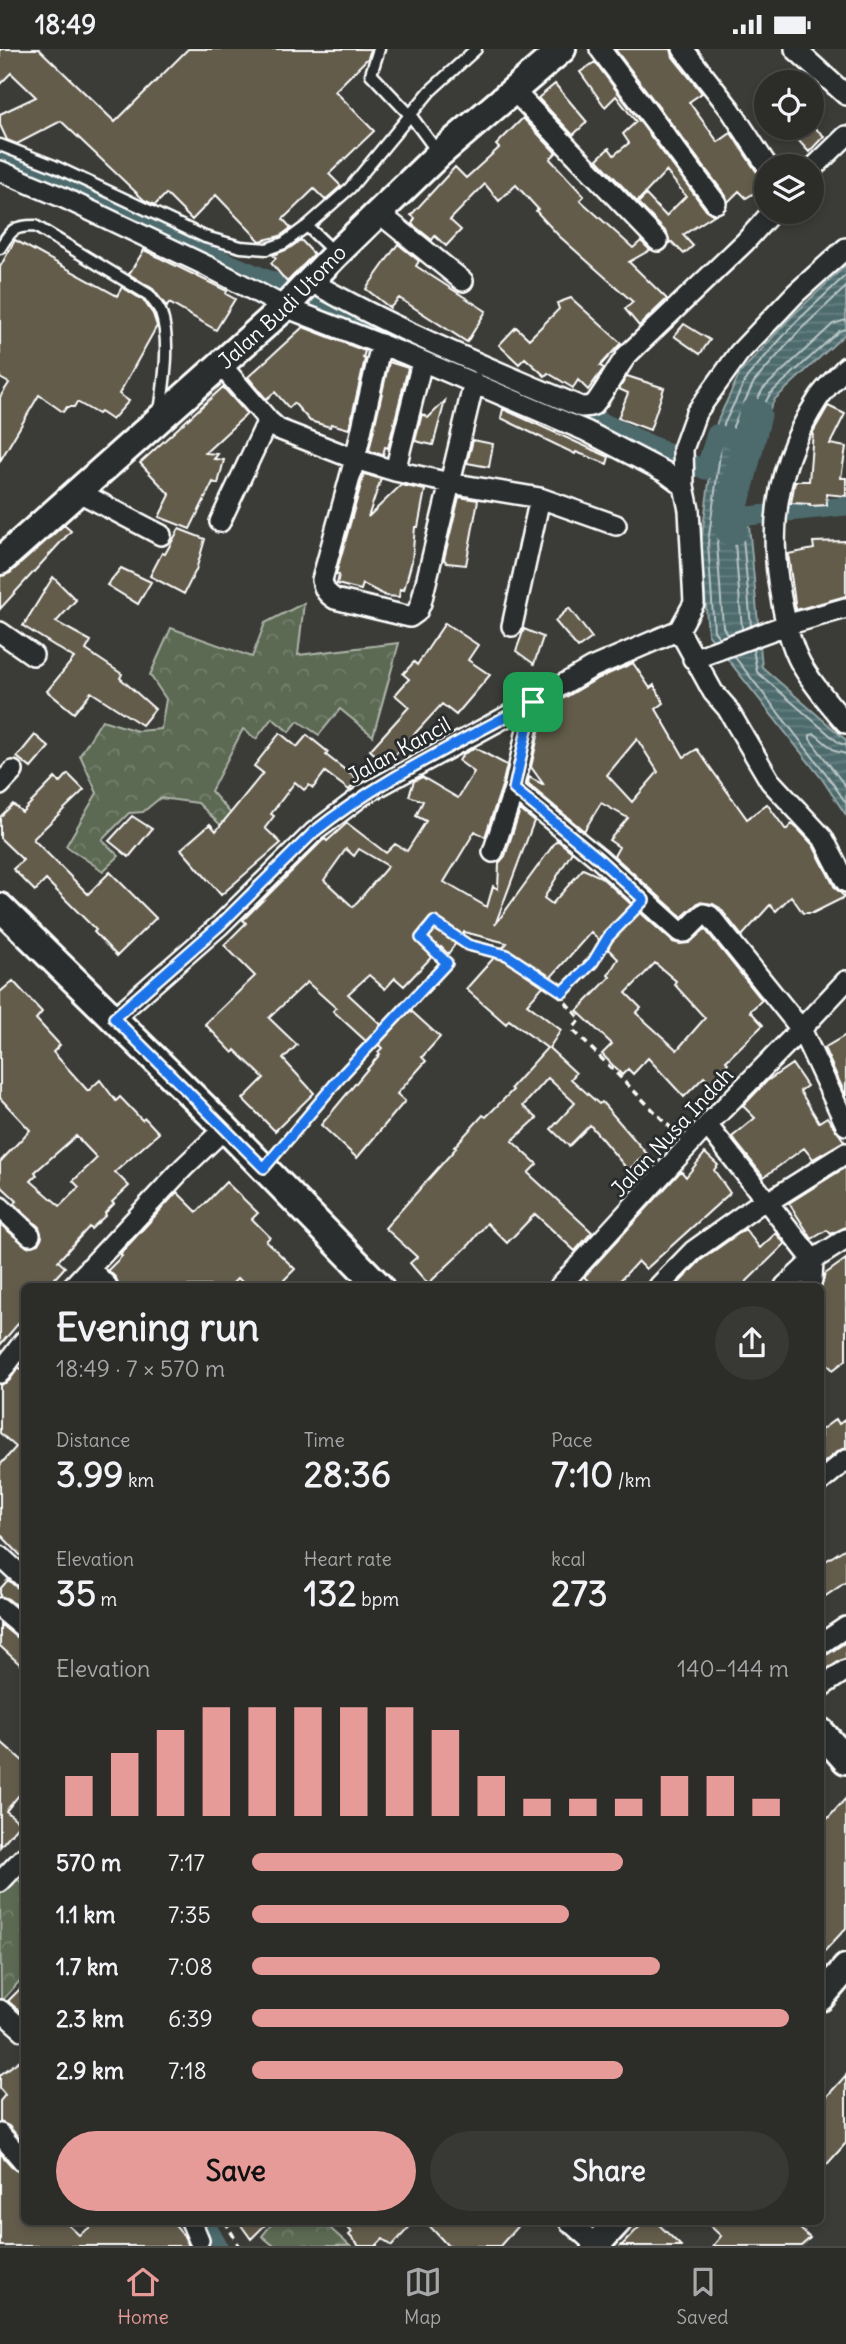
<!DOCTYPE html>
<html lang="en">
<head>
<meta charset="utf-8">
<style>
  body { margin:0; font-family:Delius,sans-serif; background:#383835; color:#f1f3f6; height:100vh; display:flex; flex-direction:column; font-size:26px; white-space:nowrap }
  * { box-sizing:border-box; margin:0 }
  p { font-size:23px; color:#a6a7a8 }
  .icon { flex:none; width:38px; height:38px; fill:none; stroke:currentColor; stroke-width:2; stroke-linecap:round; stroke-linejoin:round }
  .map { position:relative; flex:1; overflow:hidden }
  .panel { position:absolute; left:21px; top:1234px; width:803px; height:942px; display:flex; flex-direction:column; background:#2c2c29; border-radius:10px; box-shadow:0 4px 10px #0003,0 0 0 2px #484846 }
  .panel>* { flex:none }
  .controls { position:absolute; left:754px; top:21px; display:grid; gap:14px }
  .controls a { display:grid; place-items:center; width:70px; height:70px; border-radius:50%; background:#2c2c29; box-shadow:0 4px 10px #0003,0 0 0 2px #484846; font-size:35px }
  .pin { position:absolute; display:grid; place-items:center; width:60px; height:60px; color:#fff; margin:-30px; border-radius:14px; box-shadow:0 4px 10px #0006 }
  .round { display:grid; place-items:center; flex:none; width:74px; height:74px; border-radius:37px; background:#383835 }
  .overview { display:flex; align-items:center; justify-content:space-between; height:119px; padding:0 35px }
  h1 { font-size:38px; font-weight:800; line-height:52px }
  .metrics { display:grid; grid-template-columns:repeat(3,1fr); gap:10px; height:119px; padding:7px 35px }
  .metrics div { display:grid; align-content:center }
  .metrics b { font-size:35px; font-weight:800 }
  .metrics small { font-size:19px; font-weight:400 }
  .metrics p { font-size:19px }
  .chart { height:196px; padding:14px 35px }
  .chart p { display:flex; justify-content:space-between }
  .chart svg { width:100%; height:126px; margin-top:7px; stroke:#e69b98; stroke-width:6 }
  .primary-button { display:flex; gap:14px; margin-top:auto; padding:14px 35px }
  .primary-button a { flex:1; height:80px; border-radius:42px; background:#e69b98; color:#111; font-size:28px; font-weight:800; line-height:80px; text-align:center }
  .primary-button a+a { background:#383835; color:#f1f3f6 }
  ul { padding:0 35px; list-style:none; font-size:23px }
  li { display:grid; grid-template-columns:112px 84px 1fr; align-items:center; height:52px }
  li i { height:18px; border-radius:9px; background:#e69b98 }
  .status { display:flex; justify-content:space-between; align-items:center; height:49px; padding:0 35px; background:#2c2c29; direction:ltr }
  .status svg { height:19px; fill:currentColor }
  .menu { display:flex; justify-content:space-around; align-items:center; height:98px; border-top:2px solid #484846; background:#2c2c29; font-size:19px; color:#a6a7a8 }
  .menu a { display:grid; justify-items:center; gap:4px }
  .menu .on { color:#e69b98 }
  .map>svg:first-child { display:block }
  .forest { fill:url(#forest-crowns); stroke:#adb4a9; stroke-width:2 }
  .water { fill:url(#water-rules); stroke:#94a6a7; stroke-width:2 }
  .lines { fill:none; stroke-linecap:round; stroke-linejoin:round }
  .shore { stroke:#b8c4c5; stroke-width:2 }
  .canal { stroke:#4d6b6d; stroke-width:19 }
  .river { stroke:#4d6b6d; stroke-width:33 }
  .building { fill:#645c4c; stroke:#fff; stroke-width:2; fill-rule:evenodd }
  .lane-casing { stroke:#fff; stroke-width:15 }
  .street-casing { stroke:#fff; stroke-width:24 }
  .secondary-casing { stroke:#fff; stroke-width:32 }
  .path { stroke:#fff; stroke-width:3.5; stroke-dasharray:7 5; stroke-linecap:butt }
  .lane { stroke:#2a2d2e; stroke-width:10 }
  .street { stroke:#2a2d2e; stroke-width:19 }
  .secondary { stroke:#2a2d2e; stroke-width:26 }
  .route-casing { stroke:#fff; stroke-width:14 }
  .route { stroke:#1a73e8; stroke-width:9 }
  .labels { text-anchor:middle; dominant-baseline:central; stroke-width:6; stroke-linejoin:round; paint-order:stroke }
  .street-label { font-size:21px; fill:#fff; stroke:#2a2d2e }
</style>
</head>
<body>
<div class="status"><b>18:49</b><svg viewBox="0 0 49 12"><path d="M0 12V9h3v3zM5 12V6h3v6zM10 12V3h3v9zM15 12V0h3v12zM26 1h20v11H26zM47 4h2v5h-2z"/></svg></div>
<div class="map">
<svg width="846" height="2197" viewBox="0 0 846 2197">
  <defs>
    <pattern id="forest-crowns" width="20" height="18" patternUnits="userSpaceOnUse" patternTransform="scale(1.75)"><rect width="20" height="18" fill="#5b6a53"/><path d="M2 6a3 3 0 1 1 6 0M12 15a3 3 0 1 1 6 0" fill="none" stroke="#74806d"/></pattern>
    <pattern id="water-rules" width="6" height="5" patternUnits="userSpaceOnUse" patternTransform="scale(1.75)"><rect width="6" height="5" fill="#4d6b6d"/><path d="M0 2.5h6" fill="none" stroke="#688183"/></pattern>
  </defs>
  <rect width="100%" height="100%" fill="#3b3b37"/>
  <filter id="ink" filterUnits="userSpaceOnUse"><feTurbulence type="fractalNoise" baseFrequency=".0143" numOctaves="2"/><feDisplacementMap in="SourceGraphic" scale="14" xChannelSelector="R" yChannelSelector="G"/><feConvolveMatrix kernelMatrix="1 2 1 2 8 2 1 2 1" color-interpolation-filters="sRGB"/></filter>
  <g filter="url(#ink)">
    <!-- forest -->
    <path class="forest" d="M304 554 298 606 399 594 373 687 340 660 319 686 298 672 289 683 272 669 256 690 243 680 211 742 247 783 238 793 198 754 160 749 143 763 129 764 102 791 119 807 103 822 66 797 97 744 80 706 102 671 137 682 161 680 166 650 150 626 171 579 252 608 265 574Z
      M14 1828 24 1835V1927L1 1953 0 1844Z
      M268 2172H322L350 2197H274L262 2187 271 2176Z"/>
    <!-- water -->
    <path class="water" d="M846 216V284L775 350 734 427 748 465 762 618 846 691V766L822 730 708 585 701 494 717 373 740 324 790 269Z"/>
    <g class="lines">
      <!-- shore -->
      <path class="shore" d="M846 238 801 280 754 333 733 377V386L738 385 763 340 833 275 846 271
        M751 577 741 467 727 430V424L770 345 839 282 846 280
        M727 585 723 578 717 495 722 458 725 456 728 457 733 469 742 580
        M719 588 714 582 708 494 724 375 747 328 795 274 846 226
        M753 600 757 623 839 694 846 696
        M734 607 827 726 846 754
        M846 705 835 702 815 685 810 686V690L846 738"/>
      <!-- canal -->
      <path class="canal" d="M0 103 46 120 224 212 377 276
        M570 358 705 421 716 385 739 391
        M729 469 846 457
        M204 2172 218 2197"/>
      <!-- river -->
      <path class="river" d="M731 480 729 469 755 366"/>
    </g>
    <!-- building -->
    <path class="building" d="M0 0H39L115 73 188 0H371L368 9 335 42 374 82 329 125 341 137 325 151 314 140 283 170 291 179 280 187 260 192 216 146 192 171 166 145 155 156 144 151 61 72 17 95 7 91 0 76V65L36 48 11 24 0 35Z
      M615 0H671L673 8 702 44 689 53 718 93 731 84 756 122 766 127V137L746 149 739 142 728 153 726 147Z
      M595 13 706 161 714 166 683 186 693 197 684 205 672 193 670 194 667 184 638 154 646 146 666 167 686 147 666 122 637 153 597 110 609 99 614 106 629 94 623 85 636 73 616 47 605 58 580 23Z
      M555 35 587 73 573 86 538 49Z
      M523 69 556 104 550 110 584 147 580 151 633 199 641 192 650 201 629 213 667 250 639 277 625 260 633 253 558 186 536 162 538 160 516 136 499 152 485 135 450 171 461 181 446 197 435 187 432 191 412 175 415 169 411 166 455 118 466 129 499 99 496 96Z
      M787 79H815L824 87 809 103Z
      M15 191 117 247 122 238 144 252 153 265 157 277 119 345 129 352 112 371 100 363 98 365 77 353 74 358H67L63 363 39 346 0 412V348L9 334 0 329V218Z
      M301 191 314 205 287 233 271 214 276 209 273 206 288 200Z
      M398 195 419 212 416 217 486 262 467 293 399 249 390 259 366 240Z
      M144 201 227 242 226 245 235 250 216 281 169 254 167 258 153 240 129 225Z
      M571 249 621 294 600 317 604 319 588 341 578 331 573 339 548 324 545 327 525 309 519 315 499 296 516 278 529 290 559 260 557 254Z
      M684 275 710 291 700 305 674 287Z
      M303 278 365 302 363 309 365 310 349 380 331 375 330 378 310 372 294 354 289 359 275 343 266 350 248 328Z
      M389 313 408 319 388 399 385 398 383 406 369 402Z
      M627 327 664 339 650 381 618 369 628 344 619 340Z
      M223 338 247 365 205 404 218 405 214 410 224 411 218 435 213 433 190 480 159 468 170 446 140 414Z
      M445 352 433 396 415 392 422 365 428 369Z
      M828 357 845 365 830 395 846 398 841 429H846V447L826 445 827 456 810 457V455L791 454 795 432H809L813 383Z
      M503 360 609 408 607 415 576 403 575 405 501 369Z
      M473 391 493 395 489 418 467 414Z
      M364 425 381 430 368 468 401 436 425 441 418 478H415L412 512 404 541 400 540 399 548 386 547 363 535 361 541 337 535 339 526 336 525Z
      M459 448 478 451 466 516 447 514 444 510Z
      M64 476 71 482 0 560V527L10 524Z
      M179 480 205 490 196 521 184 545 150 527 162 504 165 505Z
      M846 492V547L796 561 788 505 814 500 813 493Z
      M121 519 151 533 138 555 107 536Z
      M53 528 76 551 56 573 91 592 86 601 122 625 120 629 155 660 142 676 91 643 74 664 47 642 74 609 23 577Z
      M569 559 592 589 578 599 555 572Z
      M445 574 478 596 468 611 490 626 456 666 442 655 386 716 370 701 409 658 395 646 409 630 403 625 414 613 417 616Z
      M524 580 543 588 534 615 516 602Z
      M633 614 650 639 654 636 664 654 656 660 684 708 697 700 747 770 767 755 786 781 792 775 799 781 813 796 835 839 845 848 813 864H803L791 847 776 862 770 856 742 887 720 859 713 855 699 853 682 868 614 807 619 798 609 791 628 769 601 754 584 782 528 735 529 728 544 736 531 718 544 661 597 630ZM637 690 658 723 632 753 607 726Z
      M280 684 297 698 307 686 328 703 326 706 358 731 349 741 325 723 313 739 309 736 304 741 295 733 271 765 274 767 265 779 281 794 221 846 181 800 210 775 216 782 263 724 254 717Z
      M35 686 49 698 31 719 17 708Z
      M475 699 507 716 502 737 485 788 475 782 444 833 487 858 493 837 498 840 499 814 505 807 520 761 534 772 495 876 557 791 572 803 544 849 552 855 583 820 601 828 673 893 680 895 689 894 705 880 762 951 750 962 763 976 726 1012 728 1014 710 1034 704 1028 684 1048 648 1009 633 1025 628 1020 622 1026 602 1005 612 995 577 962 610 928 608 926 618 910 591 883 527 955 561 981 549 999 576 1024 571 1030 599 1055 602 1053 647 1105 628 1121 590 1076 569 1097 551 1080 575 1054 548 1029 523 1057 537 1069 512 1092 537 1115 528 1124 592 1183 575 1202 535 1165 507 1194 487 1174 470 1195 428 1235 410 1214 417 1208 385 1179 456 1099 454 1098 483 1066 486 1068 513 1041 511 1039 547 999 509 971 506 975 466 940 507 894 464 883 448 905 441 898 404 937 395 929 385 940 369 926 348 945 389 983 409 960 440 988 422 1008 426 1012 397 1045 405 1052 357 1109 321 1076 380 1005 378 1003 382 999 371 989 367 993 333 962 336 959 307 933 269 969 297 996 283 1010 314 1044 275 1082 243 1050 264 1029 235 1001 233 1004 205 975 255 927 224 896 246 874 243 871 322 792 325 790 327 792 347 774 386 804 395 795 407 802 426 772 416 767 423 752 409 747 414 732 422 728 458 749 474 723 459 712 463 705ZM346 800 354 807 359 800 388 817 353 858 324 831ZM655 914 676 932 674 935 705 969 677 1001 636 964 641 959 626 944Z
      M68 725 84 741 33 790 88 845 110 823 156 869 117 907 94 883 96 881 46 831 35 842 13 820 23 811 0 789V768L13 755 22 763 55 729 60 734Z
      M132 767 152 780 129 808 109 792Z
      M13 932 42 963 36 970 60 996 53 1003 88 1042 100 1031 116 1052 120 1048 142 1071 145 1069 159 1084 115 1123 129 1137 112 1153 114 1155 105 1164 106 1166 91 1180 89 1178 58 1212 65 1218 48 1237H24V1268L0 1296V1175L27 1198 38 1195 42 1188 39 1178 14 1155 17 1152 0 1136V1113L30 1081 0 1049V943ZM76 1087 97 1109 73 1132 79 1138 60 1157 31 1132 37 1126 35 1123Z
      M846 986V1047L824 999Z
      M792 1015 807 1037 800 1042 819 1073 827 1068 844 1092 813 1110 804 1099 764 1128 732 1088 755 1069 743 1057 767 1032Z
      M705 1104 718 1116 714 1121 730 1144 646 1220 638 1212 615 1237H595L584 1228 681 1122 686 1128Z
      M846 1118V1178L831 1185 827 1181 812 1190 789 1154Z
      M226 1133 258 1164 252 1170 270 1188 266 1192 295 1220 278 1237H246L238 1229 230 1237H119L116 1229 108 1221 122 1207 120 1205 177 1143 197 1163Z
      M745 1180 760 1199 776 1184 785 1195 742 1237H676L701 1211Z
      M846 1210V1311L833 1321 821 1309V1239L825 1225Z
      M19 1318 24 1323V1510L0 1485V1416L16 1398 0 1384V1336L9 1332Z
      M836 1370 839 1375 846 1370V1399L838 1402 821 1416V1381Z
      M846 1499V1533L821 1550V1515Z
      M8 1531 16 1538 24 1541V1563L8 1550 0 1547V1540Z
      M0 1575 16 1588 24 1591V1619L0 1597Z
      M846 1593V1609L821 1623V1607L828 1605Z
      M0 1692 24 1713V1740L6 1762 20 1774 0 1798Z
      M846 1749V1879L821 1906V1777Z
      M24 1936V1966L8 1952Z
      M24 2008V2095L9 2077 0 2073V2052L5 2046 0 2040V2026Z
      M846 2026V2094L821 2122V2054Z
      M0 2104 15 2121 24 2125V2172H64L79 2186 99 2172H171L184 2187 189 2197H0Z
      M238 2172H269L251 2190Z
      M340 2172H415L392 2197 383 2190 376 2197H359L349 2186 352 2183Z
      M425 2172H522L500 2197H448Z
      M645 2172H655L681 2197H621Z
      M705 2172H792L810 2189 801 2197H713L721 2187Z"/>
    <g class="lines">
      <defs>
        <path id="lane" d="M379 0 371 25 411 67 439 105
          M0 96 54 117 205 188 241 198 267 200 284 194 307 177 350 139 430 42 476 0
          M307 177 335 204
          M0 199C11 181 13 177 35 177L149 246C153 252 159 258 161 264 171 293 164 333 160 363"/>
        <path id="street" d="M600 0 716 154
          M683 0 730 60 766 115
          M795 0 846 46
          M514 42 658 192
          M812 120 846 87
          M0 122 64 149 207 217 285 258 408 306 586 382 665 423 684 437
          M379 164 463 232
          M310 232C397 282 489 319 581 358 585 358 589 358 593 356 599 352 619 316 627 306L745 193 772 163
          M381 295 355 410 322 531C324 541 327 545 335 550L410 568 417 563 421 554 450 434 540 449 512 577
          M221 316 268 371 278 380 355 410 395 422 450 434 474 333
          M846 318C837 328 825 339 818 350 778 411 767 478 781 549 785 571 790 595 801 615 813 636 830 656 846 674
          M395 422 422 313
          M77 442 161 486
          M540 449 616 476
          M220 473 268 371
          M679 581 694 554 689 461 684 437 683 400 696 364 739 304 796 244 846 199
          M679 581 713 643 727 659 770 732 823 789 846 833
          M0 583 33 606
          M693 610 786 576 846 559
          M0 736 13 722
          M514 740 598 809 680 883H685L703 865 710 867 801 980 707 1076 560 1237
          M493 803 514 740 533 653
          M846 932 801 980 846 1076
          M114 969 220 876 314 783 363 746 533 653 591 619 679 581
          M707 1076 813 1211 812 1231
          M768 1153 846 1104
          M0 1158 30 1186
          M89 1219 107 1237
          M73 1237 184 1118 225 1079
          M659 1237 693 1202 766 1150
          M785 1237 813 1211 846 1190
          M0 1324 24 1292
          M821 1432 846 1411
          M0 1507 24 1529
          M0 1559 24 1579
          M821 1595 846 1578
          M821 1638 846 1621
          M0 1833 24 1808
          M0 1961 24 1982
          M0 2085 24 2113
          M191 2172 199 2191
          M569 2172 597 2197"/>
        <g id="secondary">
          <path id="s1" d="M0 512 285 258 336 205 439 105 562 0"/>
          <path d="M0 858 225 1079 379 1237"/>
          <path d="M821 1683 846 1711"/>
          <path d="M821 1948 846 1919"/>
          <path d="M595 2197 618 2172"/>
        </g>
      </defs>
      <!-- lane casing -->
      <use href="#lane" class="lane-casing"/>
      <!-- street casing -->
      <use href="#street" class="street-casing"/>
      <!-- secondary casing -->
      <use href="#secondary" class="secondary-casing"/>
      <!-- path -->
      <path class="path" d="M633 862 608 888 593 913 563 943 561 948 580 970 574 978V982L675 1083
        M279 1102 344 1024 447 914 421 889 434 873 466 894 507 906 563 943
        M225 2172 239 2197"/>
      <!-- lane -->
      <use href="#lane" class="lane"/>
      <!-- street -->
      <use href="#street" class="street"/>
      <!-- secondary -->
      <use href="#secondary" class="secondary"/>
    </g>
  </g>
  <g class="lines" filter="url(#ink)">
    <defs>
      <path id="route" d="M533 653 514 740 598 809 644 851 608 888 593 913 563 943 507 906 468 896 434 873 421 889 447 914 344 1024 264 1119 114 969 220 876 314 783C380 730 459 694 533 653Z"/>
    </defs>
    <!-- route casing -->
    <use href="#route" class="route-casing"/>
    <!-- route -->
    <use href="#route" class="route"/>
  </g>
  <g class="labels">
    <!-- street labels -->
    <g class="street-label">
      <text stroke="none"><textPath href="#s1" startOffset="380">Jalan Budi Utomo</textPath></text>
      <text transform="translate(399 701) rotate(-29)">Jalan Kancil</text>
      <text transform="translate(672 1083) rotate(-47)">Jalan Nusa Indah</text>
    </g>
  </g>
</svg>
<div class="controls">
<a><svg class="icon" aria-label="locate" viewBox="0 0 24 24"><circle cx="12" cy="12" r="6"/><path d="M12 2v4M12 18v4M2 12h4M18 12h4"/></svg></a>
<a><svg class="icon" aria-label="layers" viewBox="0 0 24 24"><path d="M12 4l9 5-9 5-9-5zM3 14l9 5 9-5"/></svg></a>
</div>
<div class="pin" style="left:533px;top:653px;background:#1e9e55"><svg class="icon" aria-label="arrive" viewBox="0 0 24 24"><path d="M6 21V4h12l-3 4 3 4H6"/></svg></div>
<section class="panel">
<div class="overview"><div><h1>Evening run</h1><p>18:49 · 7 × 570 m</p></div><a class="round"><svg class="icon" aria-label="share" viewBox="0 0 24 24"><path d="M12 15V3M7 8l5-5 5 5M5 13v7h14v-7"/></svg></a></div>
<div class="metrics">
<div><p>Distance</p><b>3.99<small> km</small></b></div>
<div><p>Time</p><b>28:36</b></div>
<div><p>Pace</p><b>7:10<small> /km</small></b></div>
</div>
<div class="metrics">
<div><p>Elevation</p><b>35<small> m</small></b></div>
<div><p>Heart rate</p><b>132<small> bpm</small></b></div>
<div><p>kcal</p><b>273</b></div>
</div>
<div class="chart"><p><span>Elevation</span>140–144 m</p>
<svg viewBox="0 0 160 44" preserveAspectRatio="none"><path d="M5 44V30M15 44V22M25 44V14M35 44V6M45 44V6M55 44V6M65 44V6M75 44V6M85 44V14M95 44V30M105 44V38M115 44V38M125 44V38M135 44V30M145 44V30M155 44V38"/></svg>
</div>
<ul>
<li><b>570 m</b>7:17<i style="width:69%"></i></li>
<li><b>1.1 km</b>7:35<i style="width:59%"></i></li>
<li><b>1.7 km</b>7:08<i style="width:76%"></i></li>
<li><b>2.3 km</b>6:39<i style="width:100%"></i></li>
<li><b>2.9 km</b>7:18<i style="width:69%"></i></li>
</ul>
<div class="primary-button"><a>Save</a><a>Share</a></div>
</section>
</div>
<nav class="menu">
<a class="on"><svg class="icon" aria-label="home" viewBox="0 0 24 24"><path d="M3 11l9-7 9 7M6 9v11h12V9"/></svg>Home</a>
<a><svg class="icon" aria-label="map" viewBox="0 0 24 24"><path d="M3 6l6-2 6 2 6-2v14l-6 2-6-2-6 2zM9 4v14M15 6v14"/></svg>Map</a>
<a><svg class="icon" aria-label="saved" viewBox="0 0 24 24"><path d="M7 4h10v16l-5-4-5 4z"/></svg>Saved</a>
</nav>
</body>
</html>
